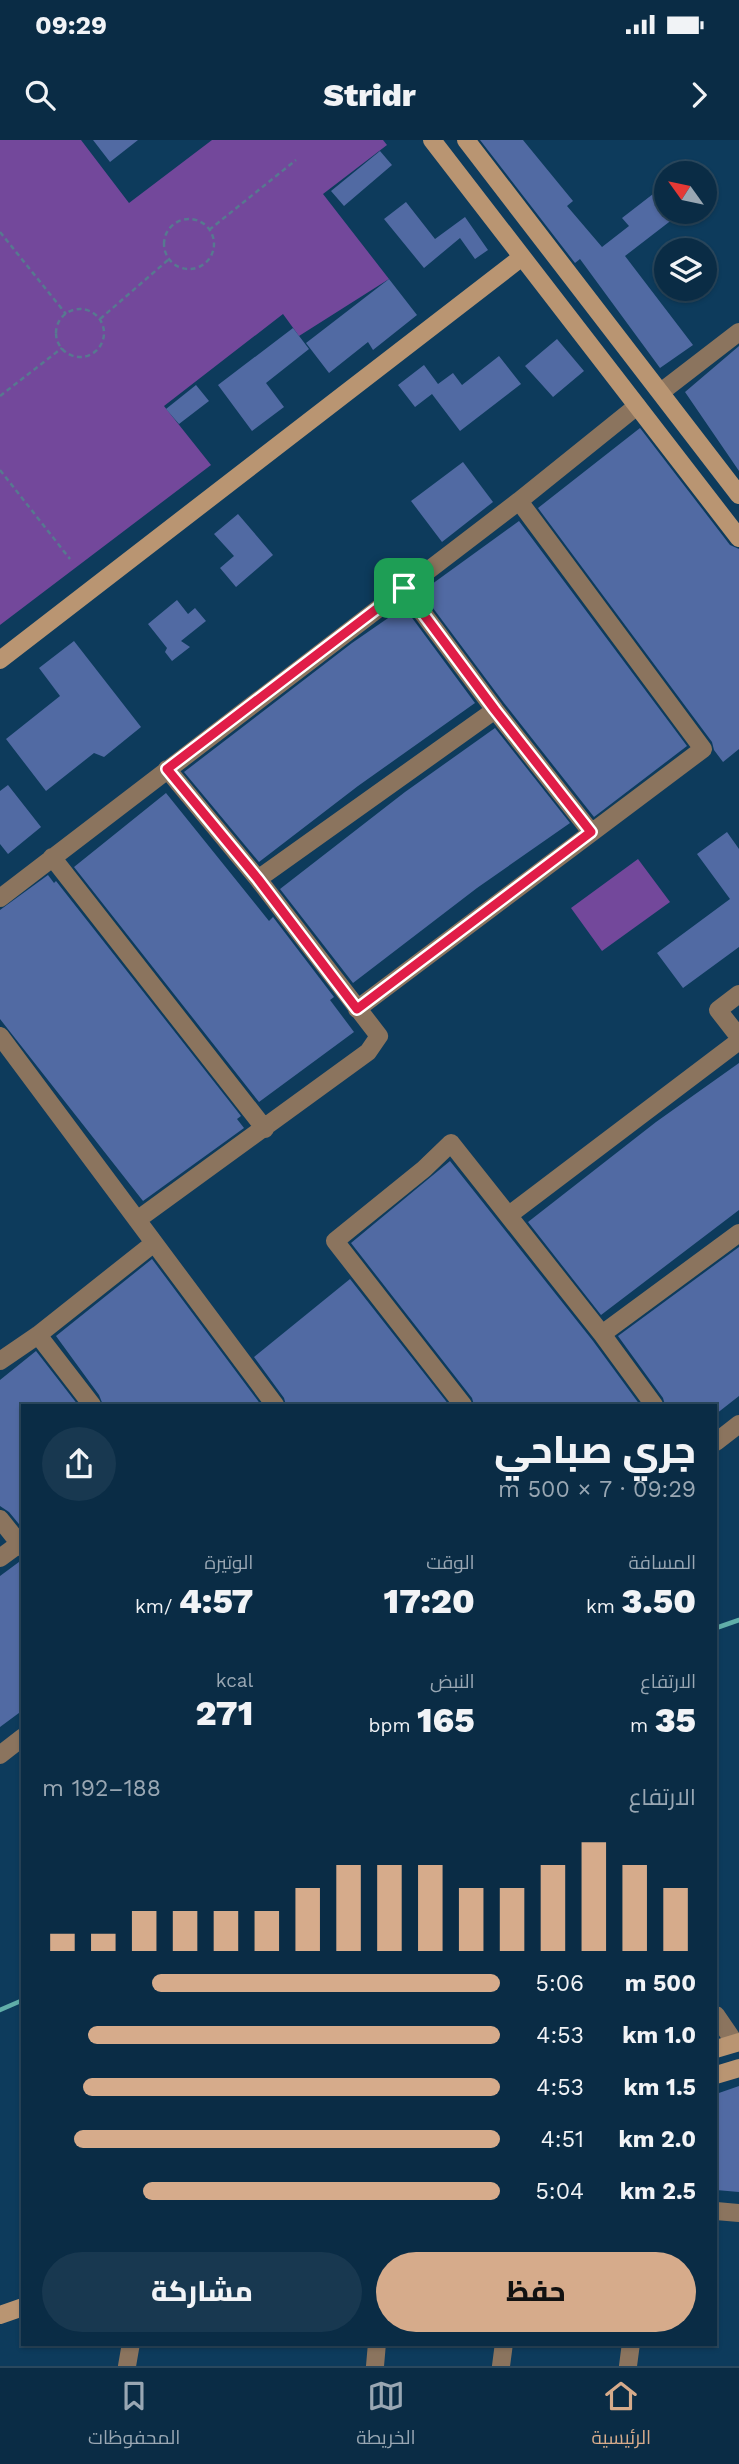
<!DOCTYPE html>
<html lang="ar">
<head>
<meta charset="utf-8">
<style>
  body { margin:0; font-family:"Work Sans",Cairo,sans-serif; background:#183850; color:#f1f3f6; direction:rtl; height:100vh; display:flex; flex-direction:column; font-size:26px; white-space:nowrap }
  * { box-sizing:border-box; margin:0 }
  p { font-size:23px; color:#99a7b3 }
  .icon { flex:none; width:38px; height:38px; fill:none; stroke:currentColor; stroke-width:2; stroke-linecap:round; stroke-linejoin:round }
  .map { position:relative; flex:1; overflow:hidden; direction:ltr }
  .sheet { position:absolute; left:21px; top:1264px; width:696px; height:942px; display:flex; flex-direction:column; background:#0a2c45; border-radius:0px; box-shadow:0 2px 5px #0004,0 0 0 2px #2a485e; direction:rtl }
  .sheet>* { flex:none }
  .needle { width:46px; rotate:303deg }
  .controls { position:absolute; left:654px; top:21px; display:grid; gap:14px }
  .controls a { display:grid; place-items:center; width:63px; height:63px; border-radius:50%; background:#0a2c45; box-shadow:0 2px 5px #0004,0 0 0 2px #2a485e; font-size:35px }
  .pin { position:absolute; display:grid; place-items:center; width:60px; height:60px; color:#fff; margin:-30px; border-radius:14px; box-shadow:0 4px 10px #0006 }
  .round { display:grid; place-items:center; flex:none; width:74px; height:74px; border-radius:37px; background:#183850 }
  .headline { display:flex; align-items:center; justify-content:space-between; height:119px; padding:0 21px }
  h1 { font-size:38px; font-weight:800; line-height:52px }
  .stats { display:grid; grid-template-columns:repeat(3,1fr); gap:10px; height:119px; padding:7px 21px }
  .stats div { display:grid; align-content:center }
  .stats b { font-size:35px; font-weight:800 }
  .stats small { font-size:19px; font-weight:400 }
  .stats p { font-size:19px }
  .chart { height:196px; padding:14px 21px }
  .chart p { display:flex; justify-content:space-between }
  .chart svg { width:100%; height:126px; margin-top:7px; stroke:#d6ab8b; stroke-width:6 }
  .cta { display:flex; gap:14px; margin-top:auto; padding:14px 21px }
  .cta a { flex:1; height:80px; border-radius:42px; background:#d6ab8b; color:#111; font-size:28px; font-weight:800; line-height:80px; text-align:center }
  .cta a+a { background:#183850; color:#f1f3f6 }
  ul { padding:0 21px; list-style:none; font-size:23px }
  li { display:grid; grid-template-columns:112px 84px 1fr; align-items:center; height:52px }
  li i { height:18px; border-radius:9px; background:#d6ab8b }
  .status { display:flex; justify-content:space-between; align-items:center; height:49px; padding:0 35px; background:#0a2c45; direction:ltr }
  .status svg { height:19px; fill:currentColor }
  header { display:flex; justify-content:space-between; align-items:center; height:91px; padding:0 21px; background:#0a2c45; font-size:32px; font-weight:800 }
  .menu { display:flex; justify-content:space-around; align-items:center; height:98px; border-top:2px solid #2a485e; background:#0a2c45; font-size:19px; color:#99a7b3 }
  .menu a { display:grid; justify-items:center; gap:4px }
  .menu .selected { color:#d6ab8b }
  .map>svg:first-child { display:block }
  .green { fill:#73489b }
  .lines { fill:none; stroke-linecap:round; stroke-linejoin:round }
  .stream { stroke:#60aea9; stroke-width:4.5 }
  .building { fill:#516aa3 }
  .path { stroke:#577890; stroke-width:2.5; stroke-dasharray:5 3.5; stroke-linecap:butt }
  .street { stroke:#8b745e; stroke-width:18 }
  .secondary { stroke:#b99572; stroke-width:18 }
  .route-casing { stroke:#fff; stroke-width:14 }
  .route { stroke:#e11d48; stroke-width:9 }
</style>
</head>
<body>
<div class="status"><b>09:29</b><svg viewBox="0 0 49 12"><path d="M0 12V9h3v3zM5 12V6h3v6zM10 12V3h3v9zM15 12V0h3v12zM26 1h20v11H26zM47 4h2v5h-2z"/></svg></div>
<header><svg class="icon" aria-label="forward" viewBox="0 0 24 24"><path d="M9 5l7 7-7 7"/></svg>Stridr<svg class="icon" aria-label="search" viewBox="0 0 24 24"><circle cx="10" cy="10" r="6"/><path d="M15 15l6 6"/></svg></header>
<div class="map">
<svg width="739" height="2226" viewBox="0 0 739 2226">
  <rect width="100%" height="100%" fill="#0d3b5c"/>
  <!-- green -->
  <path class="green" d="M0 0H81L129 63 212 0H383L387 5 323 54 389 139 299 196 283 174 164 266 211 325 0 485Z
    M638 719 670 762 602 811 571 768Z"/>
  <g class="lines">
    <!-- stream -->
    <path class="stream" d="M716 1488 739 1480
      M0 1870 23 1860"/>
  </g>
  <!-- building -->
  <path class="building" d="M93 0H138L110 22Z
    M480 0H523L573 61 567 66 602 107 629 86 622 78 653 54 673 79 625 116 693 205 660 228 580 119 575 123Z
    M380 11 392 25 344 66 331 51Z
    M406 62 435 99 465 77 488 110 475 119 460 98 424 128 384 79Z
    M389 139 417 175 373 210 368 202 329 233 306 203Z
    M293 188 309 209 266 243 284 267 252 291 218 245Z
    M557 199 584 231 553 257 525 226Z
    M739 206V331L685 252Z
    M499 216 521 244 460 291 432 254 415 267 398 245 424 225 438 244 453 233 462 245Z
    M196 245 209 261 179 284 166 269Z
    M640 288 730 405 739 409V609L723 622 714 610 712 602 538 368Z
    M463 322 493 362 442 402 411 361Z
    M238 374 273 415 236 447 220 428 234 416 214 394Z
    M519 381 687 606 594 677 504 563 421 452Z
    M177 460 188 474 195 468 206 481 181 501 190 507 172 521 165 512 167 508 148 484Z
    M404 467 475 563 358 646 259 722 184 632 352 503Z
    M74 501 141 587 104 617 94 613 46 651 6 599 60 556 39 528Z
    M495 588 570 683 477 748 353 843 280 749 405 652Z
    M8 645 41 687 8 714 0 704V651Z
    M166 653 269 781 273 777 334 857 330 860 354 892 259 962 74 727Z
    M727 692 739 709V807L683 848 657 813 730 759 697 714Z
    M48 735 54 743 56 741 241 976 237 979 244 988 143 1061 0 879V770Z
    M739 923V1070L601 1175 528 1082 656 982Z
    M450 1021 593 1201 640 1265H474L472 1258 351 1103Z
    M739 1107V1256L716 1274V1265H665L663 1258 618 1196Z
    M152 1119 261 1265H103L99 1255 56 1196Z
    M350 1139 449 1265H286L284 1258 254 1217Z
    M36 1211 78 1265H23V1389L9 1372 0 1366V1240Z
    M23 1419V1570L0 1587V1436Z
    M739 1946V2052L716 2050V1954Z"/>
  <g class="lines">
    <!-- path -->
    <path class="path" d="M164 104a25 25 0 1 1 50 0a25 25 0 1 1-50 0Z
      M209 90 296 20
      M0 92 66 174
      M56 193a24 24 0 1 1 48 0a24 24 0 1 1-48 0Z
      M100 179 168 120
      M0 256 62 208
      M0 330 70 419"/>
    <!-- street -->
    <path class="street" d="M661 252 739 192
      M404 448 495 570 591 692
      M52 717 265 989
      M258 739 495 570
      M0 758 519 361 637 266
      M739 854 718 870 739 897
      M357 869 703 609 519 361
      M0 896 275 1265
      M509 1075 739 901
      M137 1080 368 912 379 896 258 739 167 629
      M602 1194 739 1093
      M38 1195 92 1265
      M0 1221 38 1195 154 1103
      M463 1265 335 1101 424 1029 451 1003 602 1194 654 1265
      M716 1302 739 1284
      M0 1379 23 1408
      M0 1418 19 1404
      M0 1615 23 1597
      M716 1875 735 1903
      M716 2071 739 2073
      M127 2226 131 2203
      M375 2226 377 2203
      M501 2226 504 2203
      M628 2226 631 2203"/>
    <!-- secondary -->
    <path class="secondary" d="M432 0 739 398
      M466 0 739 355
      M0 520 522 117
      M716 1909 739 1902
      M716 1935 739 1928
      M0 2175 23 2167"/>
  </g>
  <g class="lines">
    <defs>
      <path id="route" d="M404 448 495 570 591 692 357 869 258 739 167 629Z"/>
    </defs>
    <!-- route casing -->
    <use href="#route" class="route-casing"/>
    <!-- route -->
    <use href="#route" class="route"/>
  </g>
</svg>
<div class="controls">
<a><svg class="needle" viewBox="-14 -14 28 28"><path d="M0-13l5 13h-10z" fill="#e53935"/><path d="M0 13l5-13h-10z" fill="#99a7b3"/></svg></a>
<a><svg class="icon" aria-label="layers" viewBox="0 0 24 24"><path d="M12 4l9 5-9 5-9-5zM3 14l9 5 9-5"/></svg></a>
</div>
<div class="pin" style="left:404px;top:448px;background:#1e9e55"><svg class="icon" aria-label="arrive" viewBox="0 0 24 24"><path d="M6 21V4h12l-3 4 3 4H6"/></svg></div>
<section class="sheet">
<div class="headline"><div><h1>جري صباحي</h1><p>09:29 · 7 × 500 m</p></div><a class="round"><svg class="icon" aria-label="share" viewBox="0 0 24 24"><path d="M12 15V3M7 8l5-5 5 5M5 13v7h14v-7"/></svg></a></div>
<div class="stats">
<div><p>المسافة</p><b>3.50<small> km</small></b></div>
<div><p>الوقت</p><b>17:20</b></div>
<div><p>الوتيرة</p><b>4:57<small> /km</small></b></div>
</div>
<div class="stats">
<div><p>الارتفاع</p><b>35<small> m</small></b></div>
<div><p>النبض</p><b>165<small> bpm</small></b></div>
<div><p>kcal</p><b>271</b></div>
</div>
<div class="chart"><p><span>الارتفاع</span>188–192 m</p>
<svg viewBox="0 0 160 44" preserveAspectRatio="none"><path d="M5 44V38M15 44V38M25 44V30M35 44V30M45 44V30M55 44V30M65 44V22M75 44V14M85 44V14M95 44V14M105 44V22M115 44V22M125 44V14M135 44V6M145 44V14M155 44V22"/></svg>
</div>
<ul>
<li><b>500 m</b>5:06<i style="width:76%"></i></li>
<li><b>1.0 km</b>4:53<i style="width:90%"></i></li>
<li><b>1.5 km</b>4:53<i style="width:91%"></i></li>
<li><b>2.0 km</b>4:51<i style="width:93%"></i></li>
<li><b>2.5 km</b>5:04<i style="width:78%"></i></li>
</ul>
<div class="cta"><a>حفظ</a><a>مشاركة</a></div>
</section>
</div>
<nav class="menu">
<a class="selected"><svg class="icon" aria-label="home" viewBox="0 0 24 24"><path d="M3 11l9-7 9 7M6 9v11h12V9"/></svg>الرئيسية</a>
<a><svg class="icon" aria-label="map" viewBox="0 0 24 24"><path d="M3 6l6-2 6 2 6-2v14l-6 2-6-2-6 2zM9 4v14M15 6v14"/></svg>الخريطة</a>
<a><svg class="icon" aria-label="saved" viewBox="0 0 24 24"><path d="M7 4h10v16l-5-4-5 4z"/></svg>المحفوظات</a>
</nav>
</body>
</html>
